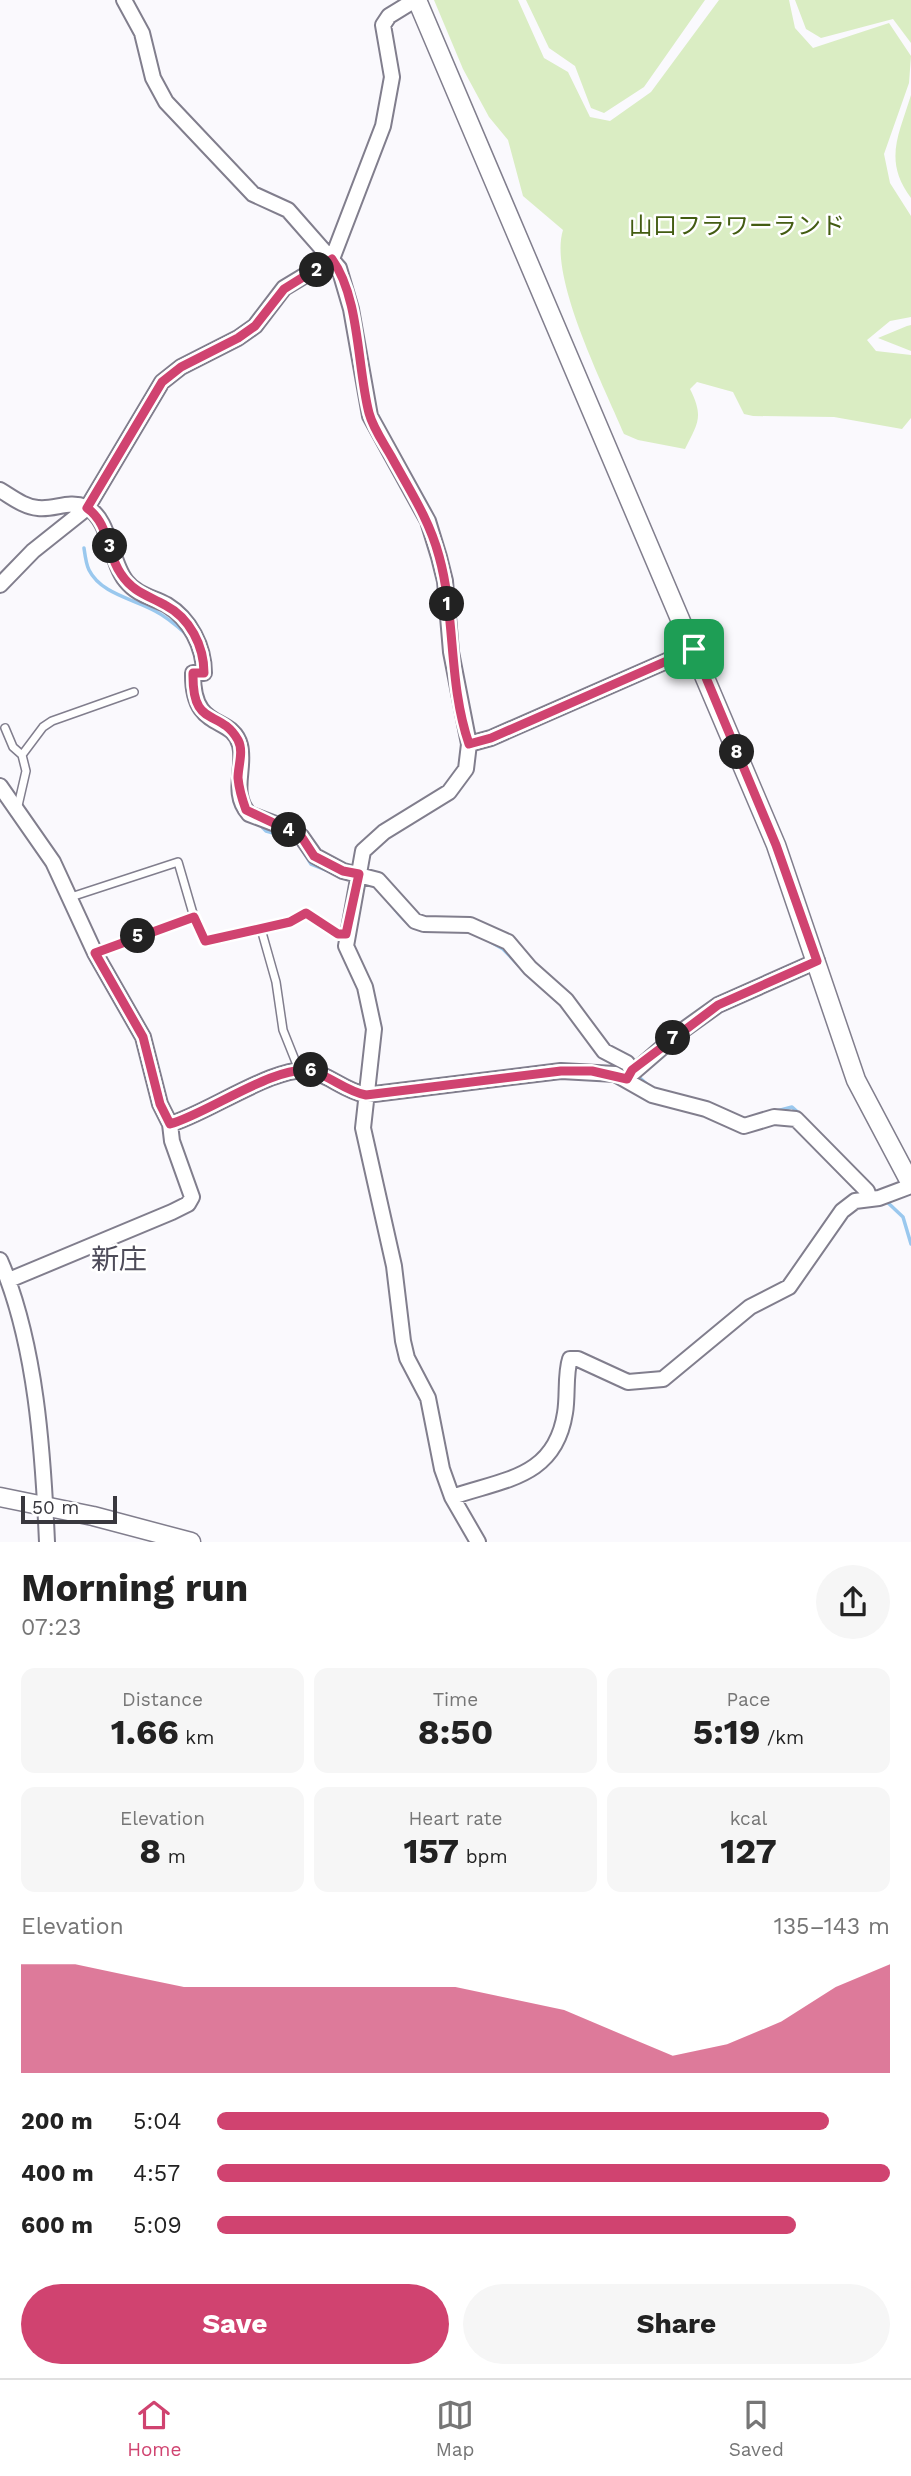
<!DOCTYPE html>
<html lang="en">
<head>
<meta charset="utf-8">
<style>
  body { margin:0; font-family:"Work Sans","Noto Sans JP",sans-serif; background:#f6f6f6; color:#222; height:100vh; display:flex; flex-direction:column; font-size:26px; white-space:nowrap }
  * { box-sizing:border-box; margin:0 }
  p { font-size:23px; color:#767676 }
  .icon { flex:none; width:38px; height:38px; fill:none; stroke:currentColor; stroke-width:2; stroke-linecap:round; stroke-linejoin:round }
  .map { position:relative; height:1542px; overflow:hidden }
  .panel { display:flex; flex-direction:column; background:#fff; flex:1 }
  .panel>* { flex:none }
  .scale { position:absolute; left:21px; bottom:18px; width:96px; box-sizing:border-box; padding-left:7px; border:4px solid #39383e; border-top:0; font-size:19px; line-height:24px; white-space:nowrap; color:#39383e; -webkit-text-stroke:5px #fff; paint-order:stroke }
  .pin { position:absolute; display:grid; place-items:center; width:60px; height:60px; color:#fff; margin:-30px; border-radius:14px; box-shadow:0 4px 10px #0006 }
  .km { position:absolute; width:35px; height:35px; margin:-18px; border-radius:50%; background:#222; color:#fff; font-size:19px; line-height:35px; text-align:center }
  .round { display:grid; place-items:center; flex:none; width:74px; height:74px; border-radius:37px; background:#f6f6f6 }
  .overview { display:flex; align-items:center; justify-content:space-between; height:119px; padding:0 21px }
  h1 { font-size:38px; font-weight:700; line-height:52px }
  .figures { display:grid; grid-template-columns:repeat(3,1fr); gap:10px; height:119px; padding:7px 21px }
  .figures div { display:grid; align-content:center; border-radius:14px; background:#f6f6f6; text-align:center }
  .figures b { font-size:35px; font-weight:700 }
  .figures small { font-size:19px; font-weight:400 }
  .figures p { font-size:19px }
  .chart { height:196px; padding:14px 21px }
  .chart p { display:flex; justify-content:space-between }
  .chart svg { width:100%; height:126px; margin-top:7px; fill:#d04370; opacity:.7 }
  .action { display:flex; gap:14px; margin-top:auto; padding:14px 21px }
  .action a { flex:1; height:80px; border-radius:42px; background:#d04370; color:#fff; font-size:28px; font-weight:700; line-height:80px; text-align:center }
  .action a+a { background:#f6f6f6; color:#222 }
  ul { padding:0 21px; list-style:none; font-size:23px }
  li { display:grid; grid-template-columns:112px 84px 1fr; align-items:center; height:52px }
  li i { height:18px; border-radius:9px; background:#d04370 }
  .menu { display:flex; justify-content:space-around; align-items:center; height:98px; border-top:2px solid #e0e0e0; background:#fff; font-size:19px; color:#767676 }
  .menu a { display:grid; justify-items:center; gap:4px }
  .menu .active { color:#d04370 }
  .map>svg:first-child { display:block }
  .green { fill:#daedc3 }
  .lines { fill:none; stroke-linecap:round; stroke-linejoin:round }
  .stream { stroke:#9ac8ee; stroke-width:3.5 }
  .service-casing { stroke:#817e8d; stroke-width:10 }
  .minor-casing { stroke:#817e8d; stroke-width:18 }
  .tertiary-casing { stroke:#817e8d; stroke-width:21 }
  .service { stroke:#fff; stroke-width:7 }
  .minor { stroke:#fff; stroke-width:14 }
  .tertiary { stroke:#fff; stroke-width:18 }
  .route-casing { stroke:#fff; stroke-width:14 }
  .route { stroke:#d04370; stroke-width:9 }
  .labels { text-anchor:middle; dominant-baseline:central; stroke-width:5; stroke-linejoin:round; paint-order:stroke }
  .park-label { font-size:24px; fill:#435c12; stroke:#fff }
  .quarter-label { font-size:28px; fill:#4e4c5a; stroke:#fff }
</style>
</head>
<body>
<div class="map">
<svg width="911" height="1542" viewBox="0 0 911 1542">
  <rect width="100%" height="100%" fill="#faf9fd"/>
  <!-- green -->
  <path class="green" d="M434 0H518L544 58 568 72 590 117 610 121 651 92 719 0H789L795 28 813 48 889 23 911 56 909 83 884 154 890 183 911 216V317L890 321 867 340 876 351 911 355V418L902 429 834 417 753 416 744 414 733 392 697 382 690 389C704 417 698 423 685 449L638 440 624 434C605 388 548 277 563 230L523 196 508 140 489 117 463 69Z
    M526 0H705L644 87 604 113 591 108 575 66 549 48Z
    M795 0H911V43L893 19 821 38 806 29Z
    M911 95V198C883 160 899 135 911 95Z
    M911 325V351L878 338 907 326Z"/>
  <g class="lines">
    <!-- stream -->
    <path class="stream" d="M84 548C85 555 86 564 89 570 101 594 134 599 155 611 167 617 176 625 186 634
      M261 826 266 831 291 838 298 843 311 864 354 881
      M393 907C407 925 415 932 438 931
      M489 941 503 949 525 972
      M640 1078 649 1086
      M773 1112 792 1107 801 1115
      M885 1200 903 1217 911 1244"/>
    <defs>
      <path id="service" d="M5 728 13 747 22 755
        M17 810 26 771 22 755 43 727 52 721 134 692
        M71 897 178 862 194 917 205 941 290 922 307 913 339 934H346
        M261 929 276 982 283 1030 299 1070
        M95 953 194 917"/>
      <path id="minor" d="M124 0 142 33 153 78 166 102 253 194 288 210 339 268 351 309 370 416 428 521 439 557 445 581 451 652 469 744 466 769 449 792 384 832 363 851 346 946 365 987 374 1029 363 1128 394 1266 403 1341 407 1358 428 1398 442 1469 452 1497 478 1542
        M0 490C12 497 24 507 38 508 55 510 68 500 86 507 110 518 110 561 126 581 137 595 152 597 167 605 190 619 204 647 204 673H193C192 733 232 714 240 745 246 768 230 793 249 814L294 831 301 836 315 856 343 871 378 880 415 921 424 924 470 925 508 942 530 968 566 1000 604 1051 627 1063 632 1070
        M0 585 33 551 87 508 162 382 181 367 238 338 255 326 284 288 332 259 383 126 392 77 383 25 389 16 415 0
        M469 744 491 738 694 649
        M0 786 53 862 95 953 143 1037 160 1104 170 1124 172 1141 192 1197 188 1204 172 1212 9 1280
        M627 1078 679 1033 718 1005 817 961
        M170 1124C205 1115 278 1063 311 1071 331 1076 345 1091 366 1095L561 1071 615 1074 652 1095 706 1109 744 1126 774 1117 796 1119 867 1191 870 1199
        M0 1260C36 1343 43 1451 47 1542
        M452 1497C504 1479 555 1478 565 1413 568 1396 565 1374 570 1359H578L628 1382 663 1379 750 1307 789 1287 842 1211 855 1201 879 1198 911 1186"/>
      <path id="tertiary" d="M417 0 776 845 856 1080 911 1184
        M0 1497 93 1516 191 1542"/>
    </defs>
    <!-- service casing -->
    <use href="#service" class="service-casing"/>
    <!-- minor casing -->
    <use href="#minor" class="minor-casing"/>
    <!-- tertiary casing -->
    <use href="#tertiary" class="tertiary-casing"/>
    <!-- service -->
    <use href="#service" class="service"/>
    <!-- minor -->
    <use href="#minor" class="minor"/>
    <!-- tertiary -->
    <use href="#tertiary" class="tertiary"/>
  </g>
  <g class="lines">
    <defs>
      <path id="route" d="M332 259C360 298 357 367 369 413 373 428 383 442 391 456 409 489 429 519 439 556 456 617 448 683 469 744L491 738 694 649 776 845 817 961 718 1005 632 1070 627 1079 592 1071H561L366 1095C345 1091 331 1076 311 1071 278 1063 205 1115 170 1124L160 1104 143 1037 95 953 194 917 205 941 290 922 306 913 338 934H346L359 874 343 871 314 856 301 836 246 810C242 799 239 789 238 778 238 766 244 751 238 740 219 707 192 730 193 673H204C204 646 190 618 165 605 147 595 133 592 121 574 106 553 110 524 87 508L162 382 181 367 238 338 255 326 284 289Z"/>
    </defs>
    <!-- route casing -->
    <use href="#route" class="route-casing"/>
    <!-- route -->
    <use href="#route" class="route"/>
  </g>
  <g class="labels">
    <!-- park labels -->
    <g class="park-label">
      <text x="737" y="226">山口フラワーランド</text>
    </g>
    <!-- quarter labels -->
    <g class="quarter-label">
      <text x="119" y="1259">新庄</text>
    </g>
  </g>
</svg>
<div class="scale">50 m</div>
<div class="pin" style="left:694px;top:649px;background:#1e9e55"><svg class="icon" aria-label="arrive" viewBox="0 0 24 24"><path d="M6 21V4h12l-3 4 3 4H6"/></svg></div>
<b class="km" style="left:447px;top:604px">1</b>
<b class="km" style="left:317px;top:270px">2</b>
<b class="km" style="left:110px;top:546px">3</b>
<b class="km" style="left:289px;top:830px">4</b>
<b class="km" style="left:138px;top:936px">5</b>
<b class="km" style="left:311px;top:1070px">6</b>
<b class="km" style="left:673px;top:1038px">7</b>
<b class="km" style="left:737px;top:752px">8</b>
</div>
<section class="panel">
<div class="overview"><div><h1>Morning run</h1><p>07:23</p></div><a class="round"><svg class="icon" aria-label="share" viewBox="0 0 24 24"><path d="M12 15V3M7 8l5-5 5 5M5 13v7h14v-7"/></svg></a></div>
<div class="figures">
<div><p>Distance</p><b>1.66<small> km</small></b></div>
<div><p>Time</p><b>8:50</b></div>
<div><p>Pace</p><b>5:19<small> /km</small></b></div>
</div>
<div class="figures">
<div><p>Elevation</p><b>8<small> m</small></b></div>
<div><p>Heart rate</p><b>157<small> bpm</small></b></div>
<div><p>kcal</p><b>127</b></div>
</div>
<div class="chart"><p><span>Elevation</span>135–143 m</p>
<svg viewBox="0 0 160 44" preserveAspectRatio="none"><path d="M0 44V6L10 6L20 10L30 14L40 14L50 14L60 14L70 14L80 14L90 18L100 22L110 30L120 38L130 34L140 26L150 14L160 6V44z"/></svg>
</div>
<ul>
<li><b>200 m</b>5:04<i style="width:91%"></i></li>
<li><b>400 m</b>4:57<i style="width:100%"></i></li>
<li><b>600 m</b>5:09<i style="width:86%"></i></li>
</ul>
<div class="action"><a>Save</a><a>Share</a></div>
</section>
<nav class="menu">
<a class="active"><svg class="icon" aria-label="home" viewBox="0 0 24 24"><path d="M3 11l9-7 9 7M6 9v11h12V9"/></svg>Home</a>
<a><svg class="icon" aria-label="map" viewBox="0 0 24 24"><path d="M3 6l6-2 6 2 6-2v14l-6 2-6-2-6 2zM9 4v14M15 6v14"/></svg>Map</a>
<a><svg class="icon" aria-label="saved" viewBox="0 0 24 24"><path d="M7 4h10v16l-5-4-5 4z"/></svg>Saved</a>
</nav>
</body>
</html>
